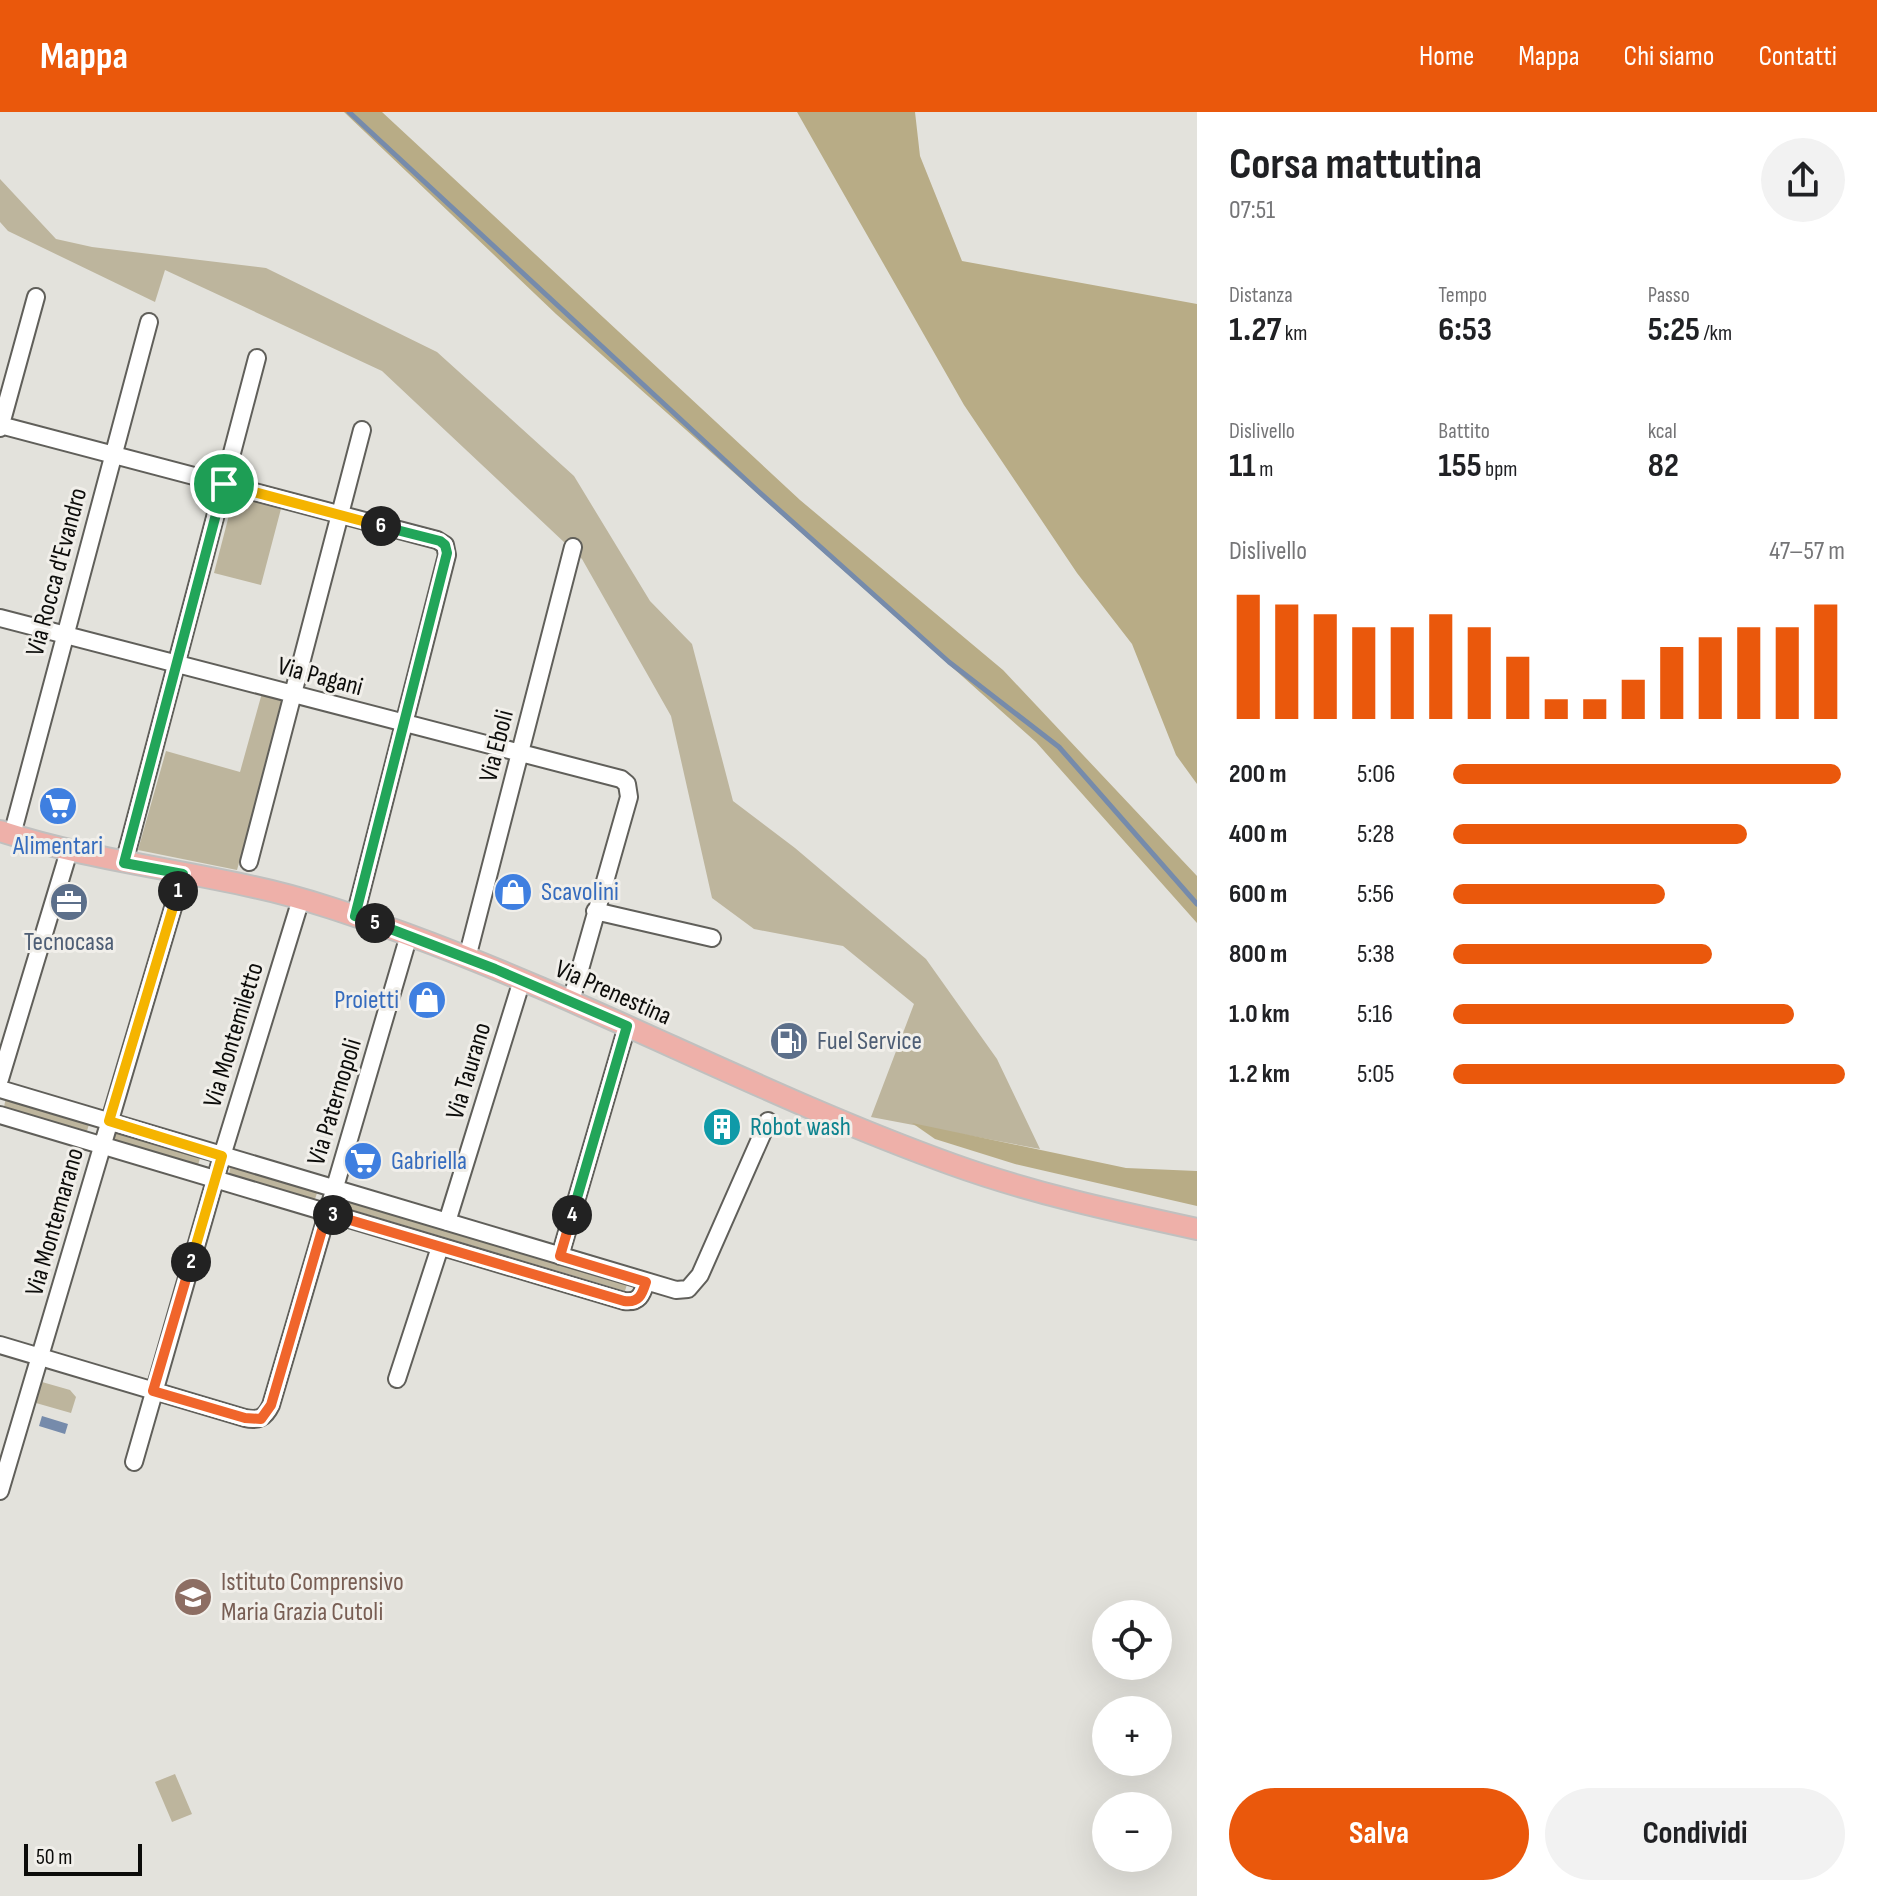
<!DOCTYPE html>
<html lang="it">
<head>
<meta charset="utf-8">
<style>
  body { margin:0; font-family:"Sofia Sans Condensed",sans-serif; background:#f2f2f2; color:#202124; height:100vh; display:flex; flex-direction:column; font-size:30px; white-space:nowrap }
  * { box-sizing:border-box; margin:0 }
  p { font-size:26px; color:#757577 }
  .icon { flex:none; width:44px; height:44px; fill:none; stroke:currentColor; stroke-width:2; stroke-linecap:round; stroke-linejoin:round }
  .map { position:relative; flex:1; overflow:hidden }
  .panel { display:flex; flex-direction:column; background:#fff; width:680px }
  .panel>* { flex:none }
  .buttons { position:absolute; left:1092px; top:1488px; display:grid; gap:16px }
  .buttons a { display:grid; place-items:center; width:80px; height:80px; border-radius:50%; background:#fff; box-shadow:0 8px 32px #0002; font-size:40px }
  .scale { position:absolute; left:24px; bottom:20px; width:118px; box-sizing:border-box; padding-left:8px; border:4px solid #0c0c0a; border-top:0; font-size:22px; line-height:28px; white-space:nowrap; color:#0c0c0a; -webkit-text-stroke:6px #f1efea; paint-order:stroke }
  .pin { position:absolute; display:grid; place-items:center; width:68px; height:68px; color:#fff; margin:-34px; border:4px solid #fff; border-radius:50%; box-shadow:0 2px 8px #0007 }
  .km { position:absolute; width:40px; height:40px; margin:-20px; border-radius:50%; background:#222; color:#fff; font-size:22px; line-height:40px; text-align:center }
  .round { display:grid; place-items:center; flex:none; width:84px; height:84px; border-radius:42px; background:#f2f2f2 }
  .head { display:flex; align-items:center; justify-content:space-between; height:136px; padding:0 32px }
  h1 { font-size:44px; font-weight:700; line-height:60px }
  .figures { display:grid; grid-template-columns:repeat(3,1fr); gap:12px; height:136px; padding:8px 32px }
  .figures div { display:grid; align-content:center }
  .figures b { font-size:34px; font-weight:700 }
  .figures small { font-size:22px; font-weight:400 }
  .figures p { font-size:22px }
  .chart { height:224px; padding:16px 32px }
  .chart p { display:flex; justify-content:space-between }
  .chart svg { width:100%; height:144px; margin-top:8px; stroke:#ea580c; stroke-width:6 }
  .primary-button { display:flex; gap:16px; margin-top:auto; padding:16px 32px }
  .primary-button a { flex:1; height:92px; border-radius:48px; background:#ea580c; color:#fff; font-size:32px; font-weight:700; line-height:92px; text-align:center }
  .primary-button a+a { background:#f2f2f2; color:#202124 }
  ul { padding:0 32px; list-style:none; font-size:26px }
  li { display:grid; grid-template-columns:128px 96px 1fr; align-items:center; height:60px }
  li i { height:20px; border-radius:10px; background:#ea580c }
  header { display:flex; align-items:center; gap:48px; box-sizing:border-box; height:112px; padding:0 40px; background:#ea580c; color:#fff }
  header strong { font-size:38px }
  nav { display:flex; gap:44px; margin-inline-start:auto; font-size:28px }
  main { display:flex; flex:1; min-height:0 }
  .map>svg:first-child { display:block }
  .green { fill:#bdb59d }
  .forest { fill:#b8ac86 }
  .water { fill:#768bab }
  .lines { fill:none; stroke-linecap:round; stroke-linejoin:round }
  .stream { stroke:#768bab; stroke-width:5 }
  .minor-casing { stroke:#605f5a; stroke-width:20 }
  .major-casing { stroke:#c0c0bf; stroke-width:24 }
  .minor { stroke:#fff; stroke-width:16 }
  .major { stroke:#eeb0a9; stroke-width:20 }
  .split-1-casing { stroke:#fff; stroke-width:16 }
  .split-2-casing { stroke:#fff; stroke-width:16 }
  .split-3-casing { stroke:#fff; stroke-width:16 }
  .split-4-casing { stroke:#fff; stroke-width:16 }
  .split-5-casing { stroke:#fff; stroke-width:16 }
  .split-6-casing { stroke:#fff; stroke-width:16 }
  .split-7-casing { stroke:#fff; stroke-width:16 }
  .split-1 { stroke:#22a559; stroke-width:10 }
  .split-2 { stroke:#f5b400; stroke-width:10 }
  .split-3 { stroke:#f0652b; stroke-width:10 }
  .split-4 { stroke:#f0652b; stroke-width:10 }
  .split-5 { stroke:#22a559; stroke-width:10 }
  .split-6 { stroke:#22a559; stroke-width:10 }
  .split-7 { stroke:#f5b400; stroke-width:10 }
  .labels { text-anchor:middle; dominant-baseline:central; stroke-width:6; stroke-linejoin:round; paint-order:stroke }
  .street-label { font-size:26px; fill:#0c0c0a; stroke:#f1efea }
  .shop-label { font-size:26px; fill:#366cbe; stroke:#f1efea; text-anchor:start }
  .service-label { font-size:26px; fill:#4e5e75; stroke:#f1efea }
  .culture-label { font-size:26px; fill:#0d838f; stroke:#f1efea; text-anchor:start }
  .education-label { font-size:26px; fill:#785e54; stroke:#f1efea; text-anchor:start }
</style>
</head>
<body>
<header>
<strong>Mappa</strong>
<nav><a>Home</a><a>Mappa</a><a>Chi siamo</a><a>Contatti</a></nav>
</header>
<main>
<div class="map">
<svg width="1197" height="1784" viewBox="0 0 1197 1784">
  <rect width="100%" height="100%" fill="#e3e2dc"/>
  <!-- green -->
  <path class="green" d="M0 67 56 127 92 135 266 156 437 240 574 364 650 489 692 532 733 689 795 736 926 847 997 947 1040 1037 871 1005 914 892 843 834 754 817 712 786 671 604 582 447 382 259 165 158 155 190 8 119 0 110Z
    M235 380 282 393 261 473 214 461Z
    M262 581 285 588 237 758 138 738 166 639 240 660Z
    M6 985 90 1009 87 1019 4 995Z
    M115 1017 201 1043 198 1053 112 1028Z
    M231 1052 318 1078 315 1087 229 1062Z
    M349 1087 628 1169 625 1179 346 1096Z
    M42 1270 70 1278 76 1285 71 1301 36 1291Z
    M175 1662 192 1702 172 1710 155 1670Z"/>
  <!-- forest -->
  <path class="forest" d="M344 0H382L800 388 1003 558 1197 764V811L1036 630 556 202Z
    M797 0H915L920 44 962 149 1197 192V672L1176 643 1132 532 1077 461 964 293Z
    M912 1011 1126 1056 1197 1059V1094L1015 1052 935 1027Z"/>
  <!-- water -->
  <path class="water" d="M42 1304 68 1312 65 1322 39 1314Z"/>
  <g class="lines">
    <!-- stream -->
    <path class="stream" d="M349 0 758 379 949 550 1059 635 1197 792"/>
    <defs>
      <path id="minor" d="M0 313 437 428 445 433 447 443 355 804
        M0 316 36 185
        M0 506 621 667 627 672 629 685 571 889
        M12 723 149 210
        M249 750 362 318
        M124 751 257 246
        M595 799 712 826
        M467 846 573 435
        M0 967 69 739
        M0 977 676 1178 688 1177 700 1163 768 1009
        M0 1003 624 1189C639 1191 642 1183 646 1170
        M447 1110 522 868
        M560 1144 627 914
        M0 1233 245 1306C258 1309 265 1306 271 1293L409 823
        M397 1267 440 1135
        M134 1350 222 1044 301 787
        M0 1379 183 762"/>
      <path id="major" d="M0 719C83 746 169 756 254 775 306 786 356 804 406 822 592 890 765 985 951 1052 1031 1081 1114 1099 1197 1117"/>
    </defs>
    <!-- minor casing -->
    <use href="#minor" class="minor-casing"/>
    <!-- major casing -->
    <use href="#major" class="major-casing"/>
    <!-- minor -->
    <use href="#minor" class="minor"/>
    <!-- major -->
    <use href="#major" class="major"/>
  </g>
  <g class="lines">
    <defs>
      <path id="split-1" d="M178 779 183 762 124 751 224 372"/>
      <path id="split-2" d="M178 779 109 1009 222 1044 191 1150"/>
      <path id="split-3" d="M191 1150 153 1279 245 1306 261 1307 271 1293 327 1101 333 1103"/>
      <path id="split-4" d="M333 1103 624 1189C639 1191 642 1183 646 1170L560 1144 572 1103"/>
      <path id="split-5" d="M375 811 495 857 627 914 572 1103"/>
      <path id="split-6" d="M375 811 355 804 447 441 445 433 440 429 381 414"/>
      <path id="split-7" d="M224 372 381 414"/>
    </defs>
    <!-- split-1 casing -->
    <use href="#split-1" class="split-1-casing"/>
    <!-- split-2 casing -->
    <use href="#split-2" class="split-2-casing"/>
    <!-- split-3 casing -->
    <use href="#split-3" class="split-3-casing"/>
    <!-- split-4 casing -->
    <use href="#split-4" class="split-4-casing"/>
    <!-- split-5 casing -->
    <use href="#split-5" class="split-5-casing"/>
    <!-- split-6 casing -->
    <use href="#split-6" class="split-6-casing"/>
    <!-- split-7 casing -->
    <use href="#split-7" class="split-7-casing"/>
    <!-- split-1 -->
    <use href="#split-1" class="split-1"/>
    <!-- split-2 -->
    <use href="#split-2" class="split-2"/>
    <!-- split-3 -->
    <use href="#split-3" class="split-3"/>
    <!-- split-4 -->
    <use href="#split-4" class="split-4"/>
    <!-- split-5 -->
    <use href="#split-5" class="split-5"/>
    <!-- split-6 -->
    <use href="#split-6" class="split-6"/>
    <!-- split-7 -->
    <use href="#split-7" class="split-7"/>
  </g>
  <!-- icons -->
  <defs>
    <symbol id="supermarket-disc" viewBox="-11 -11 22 22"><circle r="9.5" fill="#3f7fe0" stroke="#f1efea"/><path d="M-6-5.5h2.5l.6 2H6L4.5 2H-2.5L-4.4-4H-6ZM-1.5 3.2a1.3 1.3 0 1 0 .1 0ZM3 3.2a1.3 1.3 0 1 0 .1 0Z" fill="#fff"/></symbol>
    <symbol id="shop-disc" viewBox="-11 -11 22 22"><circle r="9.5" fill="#3f7fe0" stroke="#f1efea"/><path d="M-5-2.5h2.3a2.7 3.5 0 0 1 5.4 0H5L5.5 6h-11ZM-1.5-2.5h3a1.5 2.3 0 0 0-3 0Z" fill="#fff"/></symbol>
    <symbol id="office-disc" viewBox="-11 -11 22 22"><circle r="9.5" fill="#5c6f8a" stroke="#f1efea"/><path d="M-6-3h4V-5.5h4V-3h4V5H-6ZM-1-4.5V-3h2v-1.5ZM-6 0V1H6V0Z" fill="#fff"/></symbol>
    <symbol id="fuel-disc" viewBox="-11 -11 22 22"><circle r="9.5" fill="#5c6f8a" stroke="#f1efea"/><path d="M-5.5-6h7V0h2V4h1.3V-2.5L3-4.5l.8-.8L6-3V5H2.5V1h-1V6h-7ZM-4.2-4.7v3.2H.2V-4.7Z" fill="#fff"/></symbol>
    <symbol id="building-disc" viewBox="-11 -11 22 22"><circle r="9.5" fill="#0f9aa8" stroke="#f1efea"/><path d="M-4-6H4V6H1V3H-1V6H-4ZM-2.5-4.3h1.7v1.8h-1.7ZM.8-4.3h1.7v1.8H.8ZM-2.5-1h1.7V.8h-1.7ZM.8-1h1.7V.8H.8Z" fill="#fff"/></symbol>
    <symbol id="school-disc" viewBox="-11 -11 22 22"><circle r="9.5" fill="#8d6e63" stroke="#f1efea"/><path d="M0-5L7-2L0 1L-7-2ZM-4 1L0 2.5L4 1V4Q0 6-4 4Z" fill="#fff"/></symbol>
  </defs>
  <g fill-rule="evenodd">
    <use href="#supermarket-disc" x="36" y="672" width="44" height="44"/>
    <use href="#shop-disc" x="491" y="758" width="44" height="44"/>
    <use href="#office-disc" x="47" y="768" width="44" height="44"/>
    <use href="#shop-disc" x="405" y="866" width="44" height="44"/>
    <use href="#fuel-disc" x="767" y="907" width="44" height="44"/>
    <use href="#building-disc" x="700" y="993" width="44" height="44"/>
    <use href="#supermarket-disc" x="341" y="1027" width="44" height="44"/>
    <use href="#school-disc" x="171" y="1463" width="44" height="44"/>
  </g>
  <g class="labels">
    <!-- street labels -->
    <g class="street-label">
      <text transform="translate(57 460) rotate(-75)">Via Rocca d'Evandro</text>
      <text transform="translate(320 565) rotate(15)">Via Pagani</text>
      <text transform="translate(497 634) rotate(-76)">Via Eboli</text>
      <text transform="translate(613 881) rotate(24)">Via Prenestina</text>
      <text transform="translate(234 923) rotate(-73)">Via Montemiletto</text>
      <text transform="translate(469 959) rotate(-73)">Via Taurano</text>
      <text transform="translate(335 990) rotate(-73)">Via Paternopoli</text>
      <text transform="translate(55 1110) rotate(-74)">Via Montemarano</text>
    </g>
    <!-- shop labels -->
    <g class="shop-label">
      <text x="58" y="734" text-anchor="middle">Alimentari</text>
      <text x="541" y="780">Scavolini</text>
      <text x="399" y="888" text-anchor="end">Proietti</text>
      <text x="391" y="1049">Gabriella</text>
    </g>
    <!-- service labels -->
    <g class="service-label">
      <text x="69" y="830">Tecnocasa</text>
      <text x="817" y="929" text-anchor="start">Fuel Service</text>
    </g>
    <!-- culture labels -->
    <g class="culture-label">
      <text x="750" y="1015">Robot wash</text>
    </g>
    <!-- education labels -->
    <g class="education-label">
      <text x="221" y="1470">Istituto Comprensivo<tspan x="221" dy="30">Maria Grazia Cutoli</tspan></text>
    </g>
  </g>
</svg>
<div class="buttons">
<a><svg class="icon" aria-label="locate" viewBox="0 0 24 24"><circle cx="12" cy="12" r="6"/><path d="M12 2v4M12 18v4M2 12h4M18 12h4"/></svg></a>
<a>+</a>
<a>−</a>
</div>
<div class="scale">50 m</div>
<div class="pin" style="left:224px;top:372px;background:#1e9e55"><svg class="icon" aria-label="arrive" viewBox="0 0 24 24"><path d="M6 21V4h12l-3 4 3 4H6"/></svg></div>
<b class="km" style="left:178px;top:779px">1</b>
<b class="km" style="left:191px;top:1150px">2</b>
<b class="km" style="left:333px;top:1103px">3</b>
<b class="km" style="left:572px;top:1103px">4</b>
<b class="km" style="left:375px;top:811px">5</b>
<b class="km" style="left:381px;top:414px">6</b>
</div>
<section class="panel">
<div class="head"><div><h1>Corsa mattutina</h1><p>07:51</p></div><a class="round"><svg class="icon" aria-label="share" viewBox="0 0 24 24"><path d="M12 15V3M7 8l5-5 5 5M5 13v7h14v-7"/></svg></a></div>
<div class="figures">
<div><p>Distanza</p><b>1.27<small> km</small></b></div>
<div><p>Tempo</p><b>6:53</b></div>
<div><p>Passo</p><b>5:25<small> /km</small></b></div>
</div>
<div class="figures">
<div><p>Dislivello</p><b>11<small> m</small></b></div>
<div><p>Battito</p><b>155<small> bpm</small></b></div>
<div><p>kcal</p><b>82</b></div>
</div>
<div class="chart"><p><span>Dislivello</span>47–57 m</p>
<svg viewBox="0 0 160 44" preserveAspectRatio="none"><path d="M5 44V6M15 44V9M25 44V12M35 44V16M45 44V16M55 44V12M65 44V16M75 44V25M85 44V38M95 44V38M105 44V32M115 44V22M125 44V19M135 44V16M145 44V16M155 44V9"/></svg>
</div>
<ul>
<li><b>200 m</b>5:06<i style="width:99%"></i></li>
<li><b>400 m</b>5:28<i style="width:75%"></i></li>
<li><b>600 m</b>5:56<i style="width:54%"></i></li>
<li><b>800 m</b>5:38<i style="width:66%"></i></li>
<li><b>1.0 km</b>5:16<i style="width:87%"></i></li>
<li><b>1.2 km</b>5:05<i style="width:100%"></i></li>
</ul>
<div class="primary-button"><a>Salva</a><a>Condividi</a></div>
</section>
</main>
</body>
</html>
